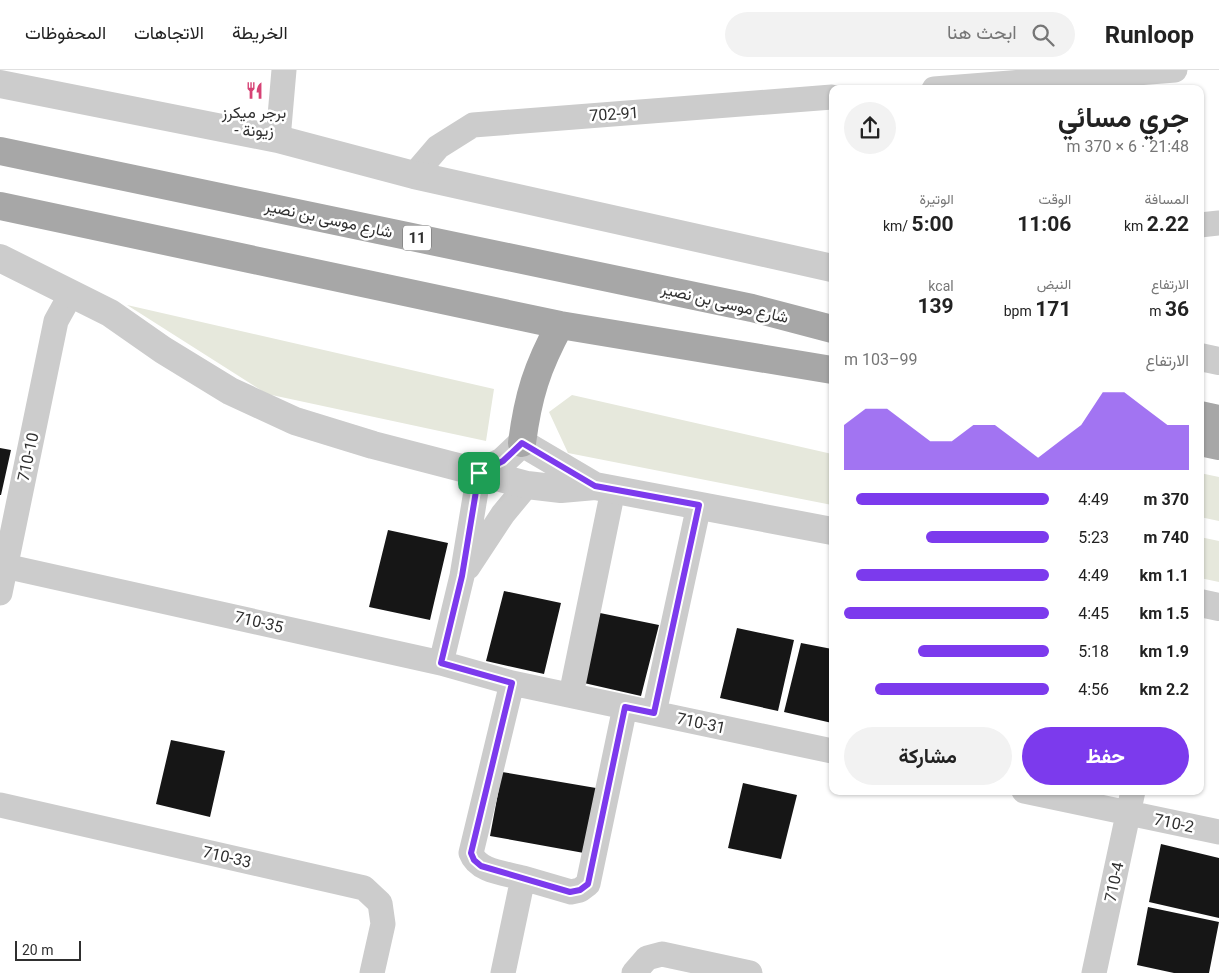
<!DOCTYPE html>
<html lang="ar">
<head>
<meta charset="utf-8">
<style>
  body { margin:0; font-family:Roboto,Vazirmatn,sans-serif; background:#f2f2f2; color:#222; direction:rtl; height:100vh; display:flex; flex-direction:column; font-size:19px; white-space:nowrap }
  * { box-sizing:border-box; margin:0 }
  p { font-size:16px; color:#767676 }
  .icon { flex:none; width:28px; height:28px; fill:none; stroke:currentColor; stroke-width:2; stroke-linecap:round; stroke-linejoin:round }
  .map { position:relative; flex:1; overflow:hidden; direction:ltr }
  .details { position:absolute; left:829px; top:15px; width:375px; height:710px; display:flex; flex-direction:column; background:#fff; border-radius:10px; box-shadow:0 1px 4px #0004; direction:rtl }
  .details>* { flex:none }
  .scale { position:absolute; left:15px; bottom:12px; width:66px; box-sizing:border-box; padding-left:5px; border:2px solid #2f2f2f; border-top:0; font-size:14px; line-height:18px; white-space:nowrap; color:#2f2f2f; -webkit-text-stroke:4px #fff; paint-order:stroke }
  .pin { position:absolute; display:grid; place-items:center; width:42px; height:42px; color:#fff; margin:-21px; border-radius:10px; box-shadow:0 2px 8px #0006 }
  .round { display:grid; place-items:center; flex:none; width:52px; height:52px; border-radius:26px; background:#f2f2f2 }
  .headline { display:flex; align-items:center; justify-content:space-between; height:85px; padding:0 15px }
  h1 { font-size:28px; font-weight:700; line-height:38px }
  .stats { display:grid; grid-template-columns:repeat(3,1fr); gap:8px; height:85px; padding:5px 15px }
  .stats div { display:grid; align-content:center }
  .stats b { font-size:21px; font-weight:700 }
  .stats small { font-size:14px; font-weight:400 }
  .stats p { font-size:14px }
  .chart { height:140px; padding:10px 15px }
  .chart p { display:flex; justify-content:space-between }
  .chart svg { width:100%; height:90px; margin-top:5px; fill:#7c3aed; opacity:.7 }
  .primary-button { display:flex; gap:10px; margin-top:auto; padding:10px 15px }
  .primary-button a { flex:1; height:58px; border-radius:30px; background:#7c3aed; color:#fff; font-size:20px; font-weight:700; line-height:58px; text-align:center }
  .primary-button a+a { background:#f2f2f2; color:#222 }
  ul { padding:0 15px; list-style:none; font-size:16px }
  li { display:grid; grid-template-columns:80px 60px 1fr; align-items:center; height:38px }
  li i { height:12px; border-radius:6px; background:#7c3aed }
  header { display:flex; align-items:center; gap:30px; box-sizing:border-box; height:70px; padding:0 25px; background:#fff; border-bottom:1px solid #e0e0e0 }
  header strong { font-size:24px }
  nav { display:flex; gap:28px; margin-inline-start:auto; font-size:18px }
  .search { width:350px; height:45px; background:#f2f2f2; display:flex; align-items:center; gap:12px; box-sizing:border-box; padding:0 18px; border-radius:28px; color:#767676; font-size:19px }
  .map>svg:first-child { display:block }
  .green { fill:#e6e8dc }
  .building { fill:#161616 }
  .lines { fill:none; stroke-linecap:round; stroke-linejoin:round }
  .minor { stroke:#ccc; stroke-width:25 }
  .tertiary { stroke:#ccc; stroke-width:28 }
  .primary { stroke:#a7a7a7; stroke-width:28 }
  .route-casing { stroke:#fff; stroke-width:10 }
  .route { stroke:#7c3aed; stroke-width:6 }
  .labels { text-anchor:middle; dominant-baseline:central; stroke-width:5; stroke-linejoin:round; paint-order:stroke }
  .shield { fill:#fff; stroke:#6d6d6d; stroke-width:1 }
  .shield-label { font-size:15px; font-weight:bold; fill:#2f2f2f }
  .poi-label { font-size:16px; fill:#2f2f2f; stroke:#fff }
  .street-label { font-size:16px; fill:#2f2f2f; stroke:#fff }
</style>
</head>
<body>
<header>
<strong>Runloop</strong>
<div class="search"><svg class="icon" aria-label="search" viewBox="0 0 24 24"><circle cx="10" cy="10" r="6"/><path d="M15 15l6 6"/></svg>ابحث هنا</div>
<nav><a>الخريطة</a><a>الاتجاهات</a><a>المحفوظات</a></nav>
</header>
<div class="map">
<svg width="1219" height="903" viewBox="0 0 1219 903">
  <rect width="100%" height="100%" fill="#fff"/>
  <!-- green -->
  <path class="green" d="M127 235 494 319 486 371 267 324Z
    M572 325 832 384V435L568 383 549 342Z
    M1200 403 1219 407V451L1200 447Z
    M1200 467 1219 471V512L1200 508Z"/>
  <!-- building -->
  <path class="building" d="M0 378 11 380 1 425H0Z
    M388 460 448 473 430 550 369 537Z
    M504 521 561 533 544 604 486 591Z
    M600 543 659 555 641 626 584 613Z
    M737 558 794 570 778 641 720 628Z
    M801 573 832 579V653L784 642Z
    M171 670 225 681 210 747 156 734Z
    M502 702 596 718 584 783 490 766Z
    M743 713 797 725 781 789 728 778Z
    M1161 774 1219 788V848L1149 832Z
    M1148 837 1219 852 1209 903H1174L1137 895Z"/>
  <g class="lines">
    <!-- minor -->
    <path class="minor" d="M934 19 1175 0
      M278 69 284 0
      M414 105 438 77 473 55 832 27
      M1200 155 1219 153
      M0 495 441 593 512 613 832 681
      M468 497 503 444 527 415
      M0 523 56 251 71 224
      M441 593 462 506 479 403
      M571 625 613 420
      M654 643 699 435
      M1024 721 1219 762
      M0 735 364 818 380 833 383 854 372 903
      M523 808 571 822 580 820 588 814 625 637
      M503 903 523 808C505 803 478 802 471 783L512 613
      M634 903 647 888 662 884 750 903
      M1094 903 1133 721"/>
    <!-- tertiary -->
    <path class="tertiary" d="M0 14 278 69 414 105 832 198
      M0 188 110 243 163 280 230 321 295 351 373 375 527 415 561 419 595 416 832 461
      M1200 287 1219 291
      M479 403 503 391 522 373 595 416
      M1200 533 1219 537"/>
    <!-- primary -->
    <path class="primary" d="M0 81 752 238 832 259
      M0 136 560 255 832 300
      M1200 345 1219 349
      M1200 372 1219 376
      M522 373C528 326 537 297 560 255"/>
  </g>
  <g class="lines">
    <defs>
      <path id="route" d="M522 373 595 416 699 435 654 643 625 637 588 814 580 820 570 822 481 796 474 790 471 783 512 613 441 593 462 506 479 403 503 391Z"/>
    </defs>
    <!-- route casing -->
    <use href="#route" class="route-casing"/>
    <!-- route -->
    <use href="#route" class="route"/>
  </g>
  <!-- icons -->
  <defs>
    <symbol id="restaurant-bare" viewBox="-9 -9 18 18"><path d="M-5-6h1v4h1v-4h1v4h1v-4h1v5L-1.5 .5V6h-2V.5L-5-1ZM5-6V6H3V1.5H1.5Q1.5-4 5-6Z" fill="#d64275" stroke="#fff" stroke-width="2.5" paint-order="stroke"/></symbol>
  </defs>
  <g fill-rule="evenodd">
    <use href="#restaurant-bare" x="242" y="8" width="25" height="25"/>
  </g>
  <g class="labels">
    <!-- shield labels -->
    <rect class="shield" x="403" y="155.5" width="28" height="25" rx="4"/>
    <g class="shield-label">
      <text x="417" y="168">11</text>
    </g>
    <!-- poi labels -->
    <g class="poi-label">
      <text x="254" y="42">برجر ميكرز<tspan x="254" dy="18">- زيونة</tspan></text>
    </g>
    <!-- street labels -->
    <g class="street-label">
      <text transform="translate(614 44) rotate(-4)">702-91</text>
      <text transform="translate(329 149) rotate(12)">شارع موسى بن نصير</text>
      <text transform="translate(725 233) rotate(13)">شارع موسى بن نصير</text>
      <text transform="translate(28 387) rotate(-78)">710-10</text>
      <text transform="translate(259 552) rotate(13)">710-35</text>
      <text transform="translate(701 653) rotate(12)">710-31</text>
      <text transform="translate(1174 753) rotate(12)">710-2</text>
      <text transform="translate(227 787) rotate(13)">710-33</text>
      <text transform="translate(1114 812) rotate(-78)">710-4</text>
    </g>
  </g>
</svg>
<div class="scale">20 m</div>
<div class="pin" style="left:479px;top:403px;background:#1e9e55"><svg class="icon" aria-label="arrive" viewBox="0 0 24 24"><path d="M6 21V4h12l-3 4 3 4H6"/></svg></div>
<section class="details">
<div class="headline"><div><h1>جري مسائي</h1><p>21:48 · 6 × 370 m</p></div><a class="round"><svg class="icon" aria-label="share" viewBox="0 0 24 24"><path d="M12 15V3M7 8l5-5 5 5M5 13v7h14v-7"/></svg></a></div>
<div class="stats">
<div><p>المسافة</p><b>2.22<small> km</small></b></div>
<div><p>الوقت</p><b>11:06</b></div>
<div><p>الوتيرة</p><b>5:00<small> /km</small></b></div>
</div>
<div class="stats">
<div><p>الارتفاع</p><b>36<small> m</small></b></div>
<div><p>النبض</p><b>171<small> bpm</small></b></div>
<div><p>kcal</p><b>139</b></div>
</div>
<div class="chart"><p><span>الارتفاع</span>99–103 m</p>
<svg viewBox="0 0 160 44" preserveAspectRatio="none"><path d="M0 44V22L10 14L20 14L30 22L40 30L50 30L60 22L70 22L80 30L90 38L100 30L110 22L120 6L130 6L140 14L150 22L160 22V44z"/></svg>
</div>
<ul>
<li><b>370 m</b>4:49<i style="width:94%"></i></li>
<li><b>740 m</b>5:23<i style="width:60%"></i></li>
<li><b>1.1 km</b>4:49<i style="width:94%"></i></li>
<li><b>1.5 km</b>4:45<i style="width:100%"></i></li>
<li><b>1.9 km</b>5:18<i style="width:64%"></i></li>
<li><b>2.2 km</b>4:56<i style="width:85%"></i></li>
</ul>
<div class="primary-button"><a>حفظ</a><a>مشاركة</a></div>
</section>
</div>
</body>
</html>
